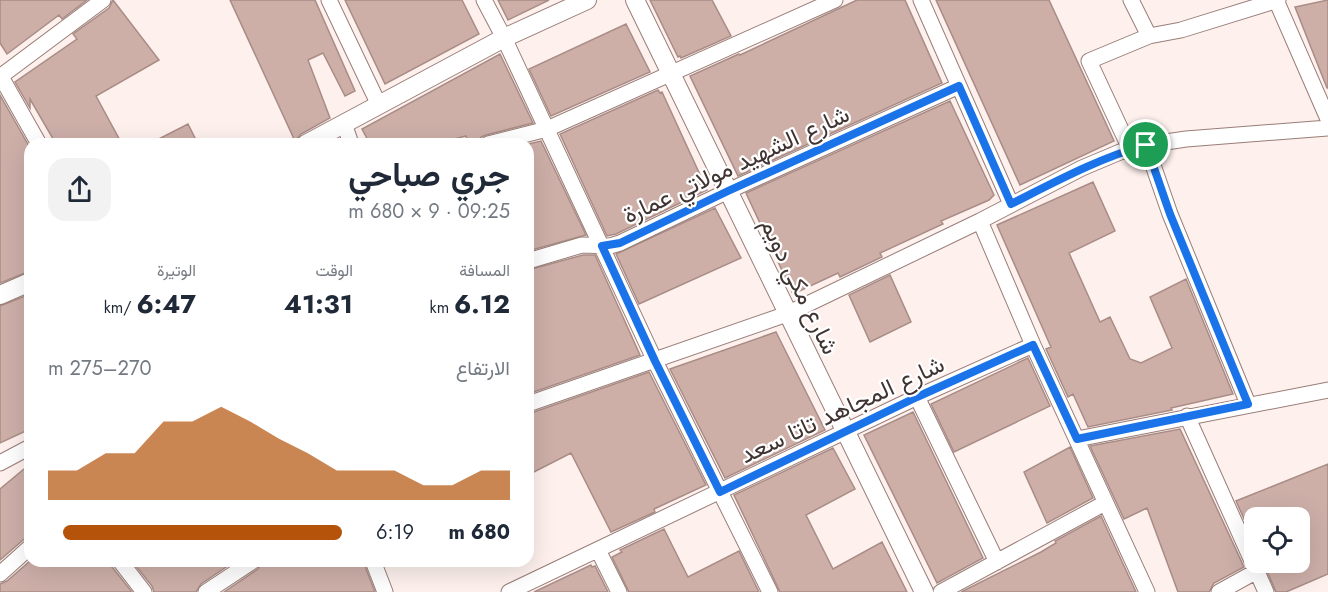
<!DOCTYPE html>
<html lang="ar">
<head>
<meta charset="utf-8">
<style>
  body { margin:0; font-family:Jost,Vazirmatn,sans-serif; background:#f2f2f3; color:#1f2937; direction:rtl; height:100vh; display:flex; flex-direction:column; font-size:22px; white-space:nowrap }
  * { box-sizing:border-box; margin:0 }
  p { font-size:20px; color:#747a83 }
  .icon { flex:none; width:33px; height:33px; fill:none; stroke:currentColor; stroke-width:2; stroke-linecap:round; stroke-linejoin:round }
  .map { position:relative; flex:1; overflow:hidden; direction:ltr }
  .side { position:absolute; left:24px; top:138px; width:510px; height:429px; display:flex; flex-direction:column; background:#fff; border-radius:18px; box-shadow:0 6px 24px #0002; direction:rtl }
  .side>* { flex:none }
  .tools { position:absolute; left:1244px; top:507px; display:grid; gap:12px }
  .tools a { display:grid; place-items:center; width:66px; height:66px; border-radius:12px; background:#fff; box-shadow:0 6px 24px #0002; font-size:30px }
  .pin { position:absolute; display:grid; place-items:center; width:51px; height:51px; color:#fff; margin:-26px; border:3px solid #fff; border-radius:50%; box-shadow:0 2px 6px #0007 }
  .round { display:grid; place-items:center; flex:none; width:63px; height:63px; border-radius:18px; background:#f2f2f3 }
  .headline { display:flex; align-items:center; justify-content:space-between; height:102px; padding:0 24px }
  h1 { font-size:33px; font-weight:700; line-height:45px }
  .metrics { display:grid; grid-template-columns:repeat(3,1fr); gap:9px; height:102px; padding:6px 24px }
  .metrics div { display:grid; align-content:center }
  .metrics b { font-size:26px; font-weight:700 }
  .metrics small { font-size:16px; font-weight:400 }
  .metrics p { font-size:16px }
  .chart { height:168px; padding:12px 24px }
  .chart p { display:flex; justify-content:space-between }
  .chart svg { width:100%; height:108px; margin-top:6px; fill:#b45309; opacity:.7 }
  ul { padding:0 24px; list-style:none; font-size:20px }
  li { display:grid; grid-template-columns:96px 72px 1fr; align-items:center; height:45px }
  li i { height:15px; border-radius:8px; background:#b45309 }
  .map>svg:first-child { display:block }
  .building { fill:#cdafa8; stroke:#a98c86; stroke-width:1.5 }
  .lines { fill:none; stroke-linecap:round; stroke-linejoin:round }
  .minor-casing { stroke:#997d77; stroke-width:17 }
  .tertiary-casing { stroke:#997d77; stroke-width:20 }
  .minor { stroke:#fff; stroke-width:15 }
  .tertiary { stroke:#fff; stroke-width:18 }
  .route-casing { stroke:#fff; stroke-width:12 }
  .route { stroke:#1a73e8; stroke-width:8 }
  .labels { text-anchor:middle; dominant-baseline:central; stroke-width:4.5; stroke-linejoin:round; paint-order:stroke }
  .street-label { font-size:24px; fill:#403432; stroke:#fff }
</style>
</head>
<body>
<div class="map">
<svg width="1328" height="592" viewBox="0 0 1328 592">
  <rect width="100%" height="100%" fill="#fdf0ed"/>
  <!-- building -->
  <path class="building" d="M0 0H87L62 19 59 15 7 54 0 43Z
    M113 0 159 60 96 96 122 144H56L30 99V108L15 82 77 39 73 34 109 8Z
    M230 0H315L355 91 345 96 323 53 308 60 330 118 301 134 295 141Z
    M345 0H462L479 34 385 84Z
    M498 0H549L508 20Z
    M650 0H712L731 36 681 58 680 56 678 57Z
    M857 0H905L942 83 738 176 690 76 739 54 740 55Z
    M936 0H1049L1114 141 1020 185Z
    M1328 0V88H1327L1295 7Z
    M626 24 650 72 551 116 529 69Z
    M500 54 533 123 486 135 481 137 478 144H467L466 136 435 144H370L362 129Z
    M658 90 660 93 662 92 707 190 616 234 607 236 560 134Z
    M0 95 30 148V271L0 283Z
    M950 101 994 195 989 200 941 221 943 224 880 253 882 257 840 277 838 273 793 294 746 193Z
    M188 124 198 144H149Z
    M541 141 586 235 528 251V144Z
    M1093 182 1115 231 1069 253 1100 322 1110 317 1130 359 1141 363 1172 348 1150 297 1186 279 1233 394 1171 408 1172 410 1088 427 1073 394 1068 397 1046 349 1051 347 997 225Z
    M715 208 741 258 639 304 616 254Z
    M583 255H595L640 355 528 394V270Z
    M890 275 911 322 870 342 849 295Z
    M30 294V429L0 443V306Z
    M776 332 825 430 725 478 670 369Z
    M1028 358 1050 406 954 452 931 404Z
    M649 372 706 485 654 509 655 512 611 532 571 453 528 475V414Z
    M913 412 983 558 937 583 864 435Z
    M1180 429 1244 567 1214 583 1209 592H1178L1147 508 1124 519 1090 446Z
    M1070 447 1093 498 1047 523 1024 472Z
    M833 448 855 489 806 515 833 569 882 542 907 592H780L734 495Z
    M30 464V534L0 560V489Z
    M1328 464V574L1286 592H1276L1263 562H1299V518H1254V541L1236 501Z
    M1101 516 1136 592H961L1041 552 1056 543 1055 541Z
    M664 529 688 577 739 551 759 592H629L612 557 622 552 620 550Z
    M30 561H110L112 567 132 592H0V584L7 581Z
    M132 561H235L201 584 196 592H154L152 586Z
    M263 561H363L375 592H224L258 569Z
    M591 565 592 567 595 566 608 592H534Z"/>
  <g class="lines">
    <defs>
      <path id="minor" d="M329 0 379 105
        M484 0 504 38 655 361 770 592
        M921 0 1011 204
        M1131 0 1149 36
        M1276 0 1328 119
        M0 75 39 144
        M1 76 103 0
        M344 123 351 144
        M488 144 547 129 835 0
        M1146 145 1170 214 1248 404
        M1130 149 1089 61 1149 36 1181 30 1278 0
        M980 221 1033 345 1147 592
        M528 261 582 245 610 246 620 243 728 191 959 86
        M917 397 997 562
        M528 404 787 314 980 221 1082 168 1120 152 1146 145 1186 139 1328 128
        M1187 416 1266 592
        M1077 439 1328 390
        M0 463 30 447
        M598 550 619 592
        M120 561 144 592
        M373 561 385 592
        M0 574 30 547
        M206 592 253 561
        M509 592 917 397 1033 345
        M941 592 1105 503
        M1219 592 1257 571"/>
      <path id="tertiary" d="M635 0 924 592
        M306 144 504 38 587 0
        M0 295 30 282"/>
    </defs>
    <!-- minor casing -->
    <use href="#minor" class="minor-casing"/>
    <!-- tertiary casing -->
    <use href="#tertiary" class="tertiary-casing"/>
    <!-- minor -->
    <use href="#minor" class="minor"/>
    <!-- tertiary -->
    <use href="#tertiary" class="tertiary"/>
  </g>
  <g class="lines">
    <defs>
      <path id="route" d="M959 86 1011 204C1055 182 1099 158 1146 145L1170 214 1248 404 1077 439 1033 345 917 397 720 492 655 361 602 246 620 243 728 191Z"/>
    </defs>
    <!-- route casing -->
    <use href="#route" class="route-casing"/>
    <!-- route -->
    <use href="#route" class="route"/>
  </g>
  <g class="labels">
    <!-- street labels -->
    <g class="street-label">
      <text transform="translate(736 164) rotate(-25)">شارع الشهيد مولاتي عمارة</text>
      <text transform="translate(800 286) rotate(64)">شارع مكي دويم</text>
      <text transform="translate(842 409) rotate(-25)">شارع المجاهد تاتا سعد</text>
    </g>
  </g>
</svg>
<div class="tools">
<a><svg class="icon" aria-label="locate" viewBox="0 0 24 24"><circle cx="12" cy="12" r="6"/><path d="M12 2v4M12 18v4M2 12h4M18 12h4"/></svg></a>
</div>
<div class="pin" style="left:1146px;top:145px;background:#1e9e55"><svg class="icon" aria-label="arrive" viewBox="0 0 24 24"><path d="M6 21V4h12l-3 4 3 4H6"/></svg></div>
<section class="side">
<div class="headline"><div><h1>جري صباحي</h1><p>09:25 · 9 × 680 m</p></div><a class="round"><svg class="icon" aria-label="share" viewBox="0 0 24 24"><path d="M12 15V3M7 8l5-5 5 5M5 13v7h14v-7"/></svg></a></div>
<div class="metrics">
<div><p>المسافة</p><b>6.12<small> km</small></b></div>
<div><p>الوقت</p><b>41:31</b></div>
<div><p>الوتيرة</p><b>6:47<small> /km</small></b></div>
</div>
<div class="chart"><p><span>الارتفاع</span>270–275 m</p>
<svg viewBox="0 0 160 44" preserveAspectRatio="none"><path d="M0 44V32L10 32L20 25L30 25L40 12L50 12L60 6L70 12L80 19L90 25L100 32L110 32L120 32L130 38L140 38L150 32L160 32V44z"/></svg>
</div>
<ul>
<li><b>680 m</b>6:19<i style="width:95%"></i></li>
</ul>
</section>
</div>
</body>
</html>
